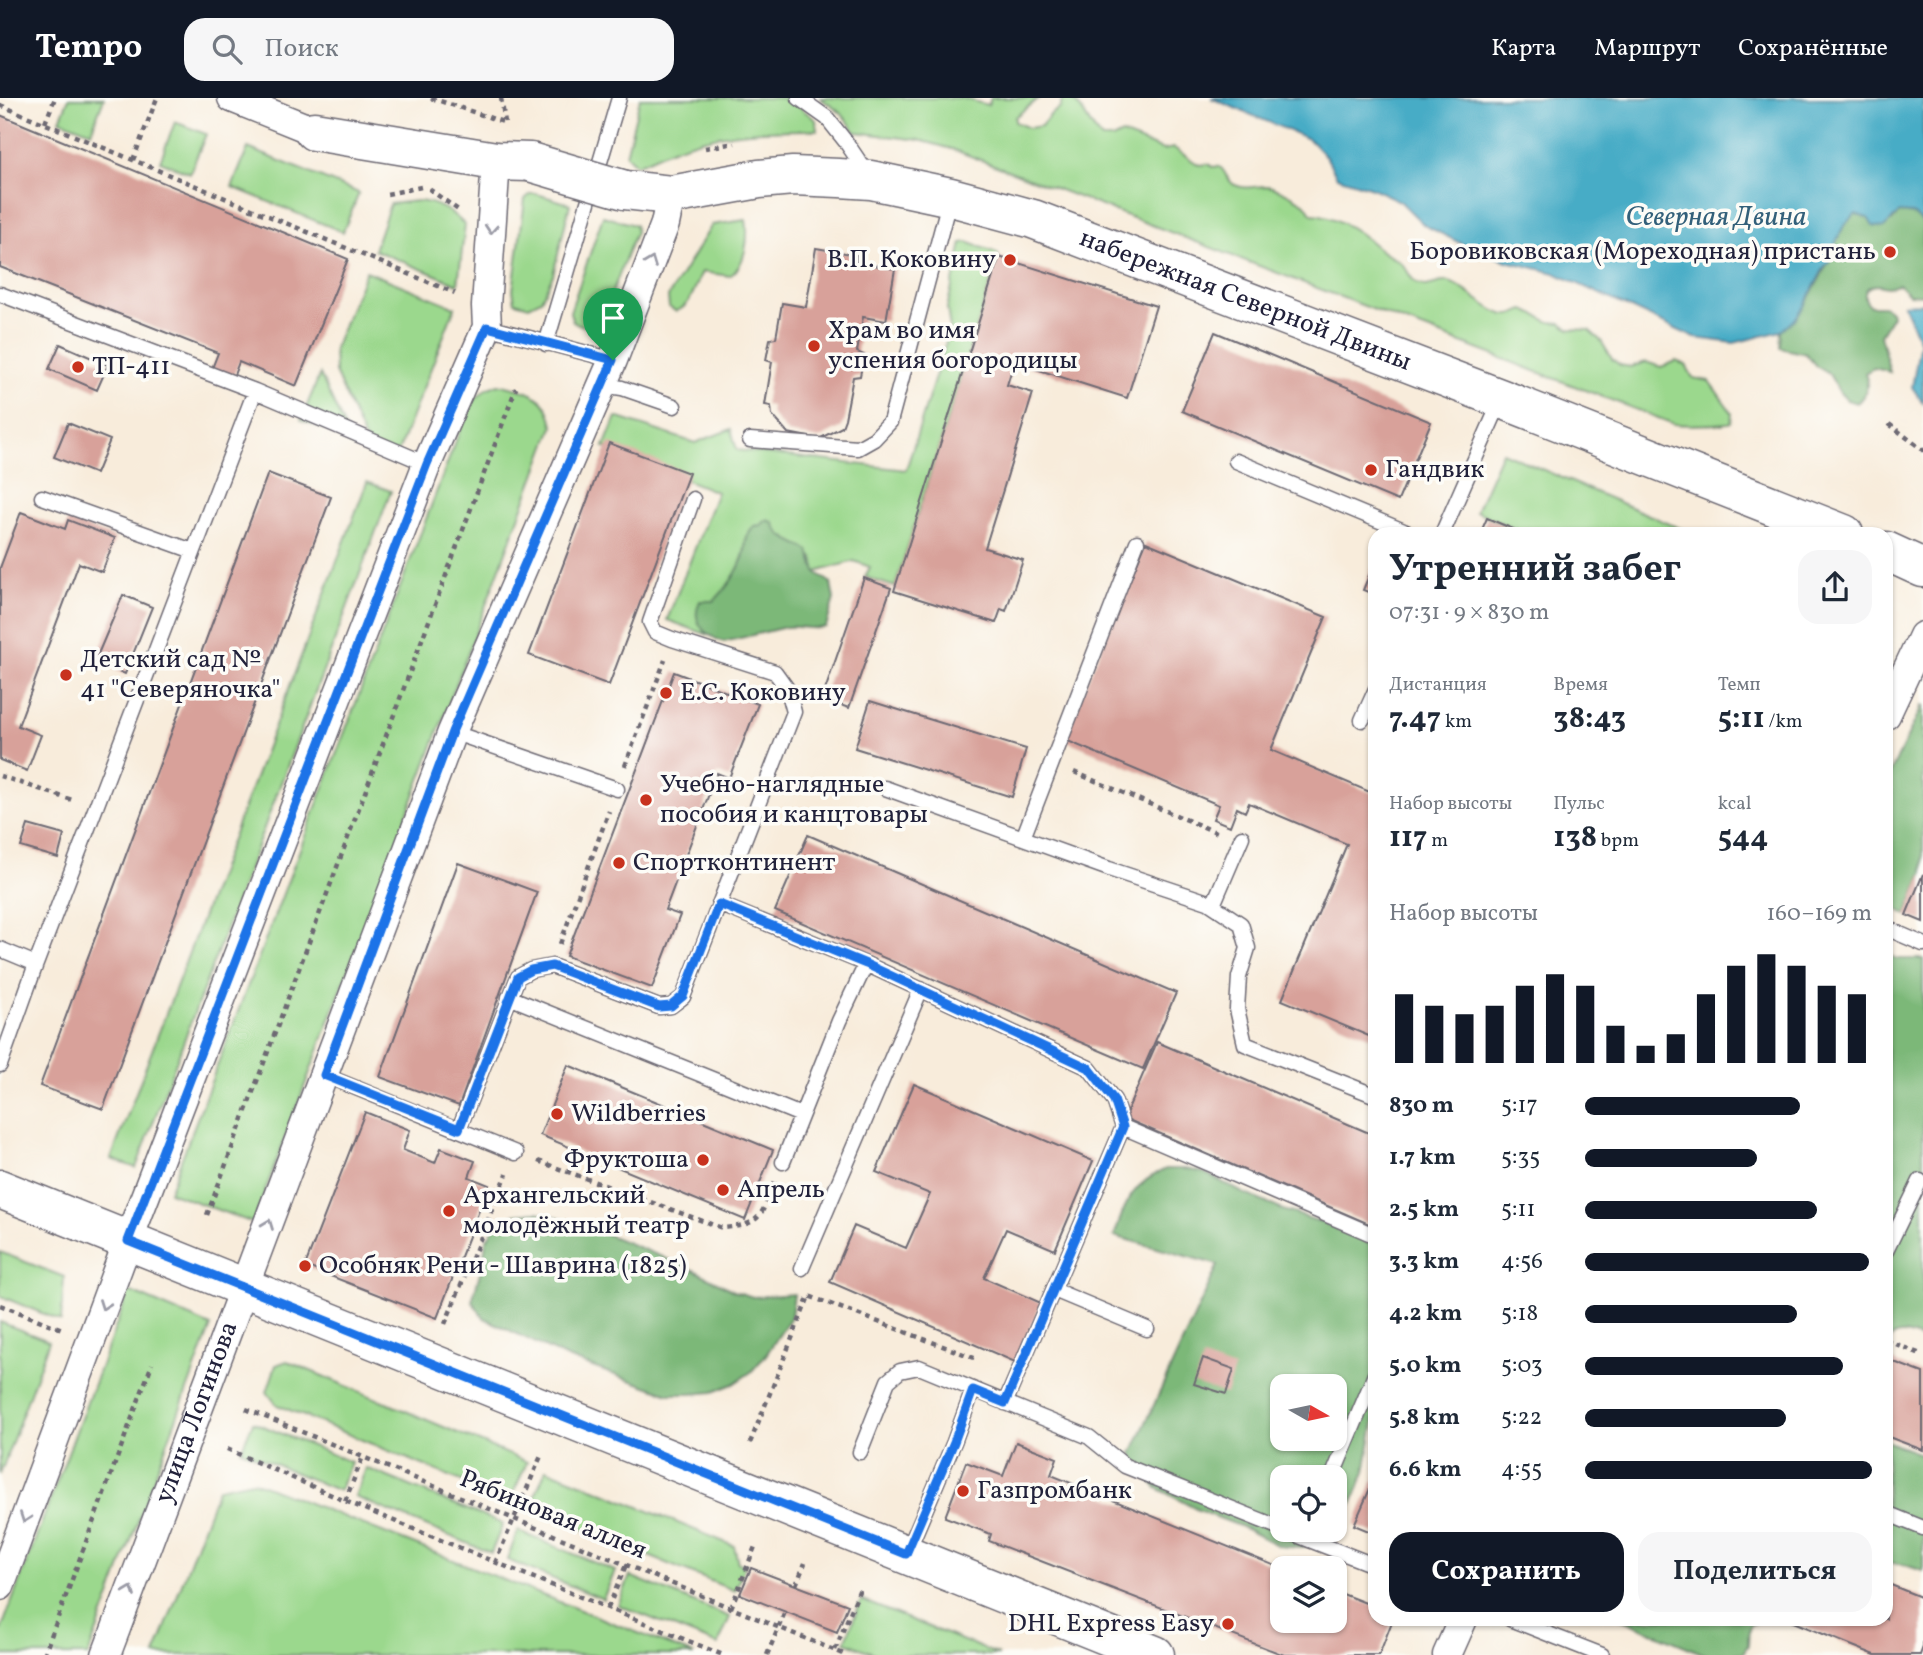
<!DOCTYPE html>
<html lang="ru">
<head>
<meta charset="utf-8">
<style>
  body { margin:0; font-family:Vollkorn,serif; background:#f6f6f7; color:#1f2937; height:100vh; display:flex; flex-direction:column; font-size:26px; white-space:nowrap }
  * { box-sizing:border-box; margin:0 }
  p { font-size:23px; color:#747a83 }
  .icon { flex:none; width:38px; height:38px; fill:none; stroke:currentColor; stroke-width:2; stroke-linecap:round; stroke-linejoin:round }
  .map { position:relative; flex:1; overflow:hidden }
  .panel { position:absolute; left:1368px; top:429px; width:525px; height:1099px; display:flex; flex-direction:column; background:#fff; border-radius:21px; box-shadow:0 2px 5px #0004 }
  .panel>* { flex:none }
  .needle { width:46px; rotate:99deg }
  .fabs { position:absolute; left:1270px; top:1276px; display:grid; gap:14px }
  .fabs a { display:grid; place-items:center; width:77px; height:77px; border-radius:14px; background:#fff; box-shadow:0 2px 5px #0004; font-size:35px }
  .pin { position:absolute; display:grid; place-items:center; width:60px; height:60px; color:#fff; margin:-72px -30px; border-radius:50% 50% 50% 0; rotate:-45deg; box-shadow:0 0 7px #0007 }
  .pin .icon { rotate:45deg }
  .round { display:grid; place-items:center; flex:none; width:74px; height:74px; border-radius:21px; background:#f6f6f7 }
  .overview { display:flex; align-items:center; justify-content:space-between; height:119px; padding:0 21px }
  h1 { font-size:38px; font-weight:700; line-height:52px }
  .figures { display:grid; grid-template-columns:repeat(3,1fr); gap:10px; height:119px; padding:7px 21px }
  .figures div { display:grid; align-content:center }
  .figures b { font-size:30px; font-weight:700 }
  .figures small { font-size:19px; font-weight:400 }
  .figures p { font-size:19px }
  .chart { height:196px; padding:14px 21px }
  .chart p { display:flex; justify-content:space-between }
  .chart svg { width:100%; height:126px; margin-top:7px; stroke:#111827; stroke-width:6 }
  .button { display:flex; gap:14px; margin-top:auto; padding:14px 21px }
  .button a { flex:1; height:80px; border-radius:21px; background:#111827; color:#fff; font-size:28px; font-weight:700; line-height:80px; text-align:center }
  .button a+a { background:#f6f6f7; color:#1f2937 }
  ul { padding:0 21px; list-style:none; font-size:23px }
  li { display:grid; grid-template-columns:112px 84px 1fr; align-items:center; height:52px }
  li i { height:18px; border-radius:9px; background:#111827 }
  header { display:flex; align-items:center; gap:42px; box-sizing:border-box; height:98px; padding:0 35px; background:#111827; color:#fff }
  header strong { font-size:33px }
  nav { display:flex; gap:38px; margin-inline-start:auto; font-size:24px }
  .search { width:490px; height:63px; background:#f6f6f7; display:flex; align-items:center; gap:18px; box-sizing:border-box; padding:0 24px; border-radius:21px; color:#747a83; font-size:26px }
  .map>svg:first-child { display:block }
  .green { fill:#9bd88d; stroke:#5e7d64; stroke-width:2 }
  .forest { fill:#7cb878; stroke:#4f6d5a; stroke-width:2; fill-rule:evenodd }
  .water { fill:#47acc6; stroke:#346780; stroke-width:2 }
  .building { fill:#d8a19a }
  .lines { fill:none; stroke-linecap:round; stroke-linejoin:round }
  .lane-casing { stroke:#6d6973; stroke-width:17 }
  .street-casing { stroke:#6d6973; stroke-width:31 }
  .secondary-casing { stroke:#6d6973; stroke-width:41 }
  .path { stroke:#6d6973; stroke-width:4.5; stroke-dasharray:5 5; stroke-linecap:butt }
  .lane { stroke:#fff; stroke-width:14 }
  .street { stroke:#fff; stroke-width:28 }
  .secondary { stroke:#fff; stroke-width:38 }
  .secondary-bridge-casing { stroke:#6d6973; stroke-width:41; stroke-linecap:butt }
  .secondary-bridge { stroke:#fff; stroke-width:38 }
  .oneway { stroke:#9c9ca7 }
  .route-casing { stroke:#fff; stroke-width:14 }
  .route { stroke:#1a73e8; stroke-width:9 }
  .poi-dot { fill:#c8321e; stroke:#fdfcf7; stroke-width:2.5 }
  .labels { text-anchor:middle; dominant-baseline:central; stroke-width:7; stroke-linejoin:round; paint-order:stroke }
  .poi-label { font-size:26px; fill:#22223b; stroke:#fdfcf7; text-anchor:start }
  .street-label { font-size:26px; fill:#22223b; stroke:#fdfcf7 }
  .water-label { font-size:28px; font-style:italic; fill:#33607a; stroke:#fdfcf7 }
</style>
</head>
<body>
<header>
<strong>Tempo</strong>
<div class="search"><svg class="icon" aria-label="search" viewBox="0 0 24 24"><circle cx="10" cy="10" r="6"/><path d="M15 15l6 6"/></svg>Поиск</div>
<nav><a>Карта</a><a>Маршрут</a><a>Сохранённые</a></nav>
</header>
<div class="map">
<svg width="1923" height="1557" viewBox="0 0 1923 1557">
  <rect width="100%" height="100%" fill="#fdfcf7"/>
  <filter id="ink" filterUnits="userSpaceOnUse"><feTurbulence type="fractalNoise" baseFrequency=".0143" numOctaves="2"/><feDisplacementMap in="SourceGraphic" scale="14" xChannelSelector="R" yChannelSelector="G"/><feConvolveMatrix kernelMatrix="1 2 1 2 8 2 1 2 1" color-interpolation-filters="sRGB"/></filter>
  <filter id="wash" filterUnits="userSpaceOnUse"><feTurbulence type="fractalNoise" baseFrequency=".00686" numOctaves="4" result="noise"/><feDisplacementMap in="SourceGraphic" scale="28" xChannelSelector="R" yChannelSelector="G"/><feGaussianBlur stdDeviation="1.57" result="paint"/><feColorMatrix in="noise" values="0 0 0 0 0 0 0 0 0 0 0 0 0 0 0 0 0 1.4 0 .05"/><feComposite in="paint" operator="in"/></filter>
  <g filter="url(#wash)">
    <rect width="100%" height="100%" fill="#f8ecdb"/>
    <!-- green -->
    <path class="green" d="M69 0H104L91 34 60 22Z
      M640 0H788L816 22 817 32C774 32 728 32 687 46 669 51 653 60 636 67L626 57Z
      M820 0H961L988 7 991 0H1039L1015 19V24L1029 30 1041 28 1051 16 1060 10 1063 0H1071C1085 12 1089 29 1102 41H1112L1122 36 1163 52 1174 50 1199 67 1209 66 1212 69C1226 65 1224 82 1235 87 1246 92 1255 88 1267 88 1278 89 1293 99 1302 104 1307 106 1308 112 1312 116 1337 117 1360 134 1378 150 1385 156 1394 160 1401 165 1408 171 1410 182 1418 186 1428 192 1437 182 1449 184 1464 187 1493 219 1510 217 1515 217 1520 213 1525 212L1550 224 1561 225 1569 231 1589 232 1601 243 1612 261 1620 267 1630 269 1646 264 1661 269 1676 263 1686 267 1693 280 1709 283 1732 315 1731 324C1724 327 1683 327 1674 326L952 51 919 42 856 34 841 15Z
      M175 24 206 36 190 75 160 63Z
      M248 50 359 95 343 134 232 89Z
      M531 96H537L570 106 553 177 541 202 529 208 515 204 513 192 525 101Z
      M417 103C437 104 451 113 465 127L458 186 374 152 390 106Z
      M603 118 635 127 636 133 601 223 589 230 573 224 570 214Z
      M746 122C749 139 746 167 730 178L702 174C695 188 691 210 675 213L669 209 668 199 712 127Z
      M967 144 997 155 999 159 895 489 865 479 870 469 854 463 816 474 813 460 803 449C790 447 778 437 773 424L761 427 746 440C746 475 717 498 698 524L708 537 667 522 717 394 604 349 616 319 695 345 731 331 737 352 906 372 950 231 947 210 962 145Z
      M366 173 455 209 398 354 391 360 369 351 335 274 334 251Z
      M320 276 350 341 301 322Z
      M498 286C527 293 549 296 553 329L253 1125 169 1094 470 306 486 291Z
      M1502 354 1693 436H1525L1476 413Z
      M367 384 391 393 136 1070 111 1061Z
      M0 1154 64 1179 61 1223 0 1198Z
      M129 1193 211 1228 88 1557H0V1535Z
      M0 1224 49 1243 0 1377Z
      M287 1263 527 1364 510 1403 277 1307 267 1294 276 1267Z
      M253 1324 351 1364 339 1393 241 1352Z
      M366 1370 503 1426 491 1455 355 1399Z
      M546 1371 734 1448 738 1465 745 1467 735 1493 530 1410Z
      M252 1383H253L694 1557H155L218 1390Z
      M518 1433 615 1473 603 1501 507 1462Z
      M630 1478 730 1519 718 1547 618 1507Z
      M861 1502 999 1557H878L845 1544Z"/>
    <!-- forest -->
    <path class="forest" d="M1856 115 1868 120 1892 124 1899 115 1913 116 1923 124V197L1909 196 1899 186C1895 186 1892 188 1888 189 1884 189 1880 187 1876 187 1863 188 1862 200 1870 208H1883L1891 213 1892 217 1880 237 1890 274 1874 270 1865 275C1870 286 1866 297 1857 305L1847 302 1840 295 1829 276 1816 268 1806 256 1780 250 1781 233C1799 218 1809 200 1820 180 1824 172 1826 167 1831 160 1831 147 1845 123 1856 115Z
      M766 422 773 424C781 444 795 442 809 453L816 474 831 485 834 501 826 529C811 533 801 527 786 529L724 544C705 538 690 523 700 503H714C727 490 737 476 743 460 747 448 744 437 754 428L761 427Z
      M1923 606V776L1906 817 1887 804V682Z
      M1886 853 1895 861H1923V1242C1909 1236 1896 1231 1887 1245Z
      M1166 1071H1186L1205 1075 1243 1095 1283 1112 1324 1125 1375 1148V1320L1365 1374 1338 1440 1300 1450 1279 1448 1240 1428 1198 1412 1157 1390 1142 1374 1132 1355 1218 1167 1114 1138C1126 1104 1131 1086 1166 1071ZM1283 1288H1335V1340H1283ZM1283 1379H1335V1432H1283Z
      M537 1114 577 1124 696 1173 734 1193 753 1199 794 1196 791 1219 766 1257 751 1274 733 1286 713 1294 691 1296H669L567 1260 484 1220 472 1203 483 1164 486 1143 496 1126 515 1116Z
      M1886 1343 1923 1357V1473L1905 1467 1887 1464Z
      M1621 1521H1760L1749 1528 1748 1547 1743 1555 1706 1557Z"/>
    <!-- water -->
    <path class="water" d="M1211 0H1923V124L1913 116 1899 115 1884 130 1873 128 1868 120 1856 116C1841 126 1834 148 1829 165L1825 168 1804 208 1795 221 1781 233 1734 245 1695 240 1555 175 1507 163 1466 148 1424 127 1400 103 1372 90 1337 79 1327 60 1309 41Z
      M1923 205V305L1912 289 1920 244 1903 206Z"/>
    <g id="blocks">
      <!-- building -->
      <path class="building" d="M0 17 348 161 296 288 239 264 232 282 211 273 218 255 0 169Z
        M816 150 857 157 856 164 895 171 886 223 863 219 857 254 864 257 860 278 853 279 845 321 842 329 819 341 788 335 772 317 771 308 765 307 772 264 766 262 770 241 776 240 782 205 806 209Z
        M999 159 1156 208 1127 300 1014 264 1007 287 1033 295 985 450 1023 462 1006 513 1001 511 996 525 894 493Z
        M1215 234 1431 324 1398 403 1182 313Z
        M60 246 108 267 97 292 49 271Z
        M68 325 110 342 96 376 54 359Z
        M609 345 689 375 609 587 529 557Z
        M268 375 331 399 103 1011 40 988Z
        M21 414 65 431 68 422 115 440 102 474 79 465 18 628 41 637 27 673 0 662V470Z
        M1487 420 1525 436H1480Z
        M1146 444 1326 519 1271 652 1372 695 1376 686V941L1282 902 1347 746 1249 705 1245 714 1237 710 1230 728 1213 721 1219 707 1063 641Z
        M1375 463H1376V497L1363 492Z
        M864 480 891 490 849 610 822 601Z
        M123 497 152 509 125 576 95 563Z
        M674 574 758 606 729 680 717 675 665 812 680 817 652 890 566 858Z
        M870 603 1026 651 1012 699 855 650Z
        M28 727 64 737 58 760 21 749Z
        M808 737 1176 895 1143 971 775 813Z
        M458 765 537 794 459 1008 380 979Z
        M1923 776V824L1906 817Z
        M1157 944 1376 1038V1129L1124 1020Z
        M568 967 773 1052 745 1122 540 1037Z
        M914 986 1093 1063 1055 1152 1006 1131 984 1180 1041 1205 1015 1264 830 1184 854 1128 906 1150 930 1096 876 1074Z
        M365 1014 410 1032 403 1052 435 1065 441 1050 475 1063 469 1079 489 1087 437 1220 305 1168Z
        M1203 1260 1234 1271 1226 1296 1194 1286Z
        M1886 1261 1923 1275V1352L1886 1338Z
        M1016 1344 1057 1360 1051 1377 1283 1471V1522H1335V1493L1376 1509V1521H1393L1379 1557H1284L989 1443 991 1436 945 1419 966 1364 1003 1378Z
        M1376 1377V1436L1354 1427Z
        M751 1470 848 1507 837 1534 740 1496Z
        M1886 1485 1923 1500V1549L1920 1557H1875L1786 1521H1886Z"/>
    </g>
  </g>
  <g filter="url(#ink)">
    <use href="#blocks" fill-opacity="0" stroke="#6d6973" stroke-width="2"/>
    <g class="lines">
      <defs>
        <path id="lane" d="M799 0 827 20 846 44 869 78
          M0 196 255 293 427 366
          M487 229 613 262
          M546 246 619 0
          M602 287 622 290 674 308
          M750 342 858 350 874 341 890 324 950 100
          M1236 363 1411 436
          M42 399 193 453
          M1442 436 1501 302
          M1362 622 1376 591
          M452 634 617 691
          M885 690 1109 771 1208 804 1241 826 1248 850 1239 879 1237 911 1245 946 1376 998
          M1023 740 1137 444
          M719 806 866 866 1089 970 1114 1002 1123 1029 1005 1305
          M1213 807 1242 739
          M1886 830 1923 846
          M0 851 36 866
          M509 899 801 1017
          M0 967 36 866 255 293
          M324 977 516 1055
          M1123 1029 1376 1138
          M459 1031 518 879 531 872 552 868 659 909 671 908 683 899 794 614 788 592 775 574 672 541 655 534 650 524 693 401
          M783 1064 839 923 866 866
          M1886 1153 1920 1083
          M802 1170 921 891
          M1054 1192 1147 1231
          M860 1354 888 1283 900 1273 919 1269 1089 1339 1125 1368 1283 1431
          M1332 1379 1376 1274
          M1886 1415 1923 1430
          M1284 1432 1376 1468
          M907 1455 954 1344 973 1292
          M1510 1521 1602 1557"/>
        <g id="street">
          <path d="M232 0 314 33"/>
          <path d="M1886 617 1923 538"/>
          <path d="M0 1488 128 1143 427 366 487 229 486 208 496 63"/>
          <path id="s1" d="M106 1557 452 634 613 262 665 126 671 97"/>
          <path d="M1447 1557 1463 1521"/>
        </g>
        <g id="secondary">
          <path d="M314 33 496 63 530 64"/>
          <path id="s2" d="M625 92 671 97 759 81 793 78 839 80 871 82 951 99 1033 121 1502 301 1844 436"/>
          <path d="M1886 453 1923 470"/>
          <path d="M0 1091 1155 1557"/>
        </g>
      </defs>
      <!-- lane casing -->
      <use href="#lane" class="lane-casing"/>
      <!-- street casing -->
      <use href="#street" class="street-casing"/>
      <!-- secondary casing -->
      <use href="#secondary" class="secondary-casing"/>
      <!-- path -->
      <path class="path" d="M431 0 506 25
        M501 0 505 24
        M0 7 455 195
        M45 25 55 0
        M705 50 735 45
        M133 62 157 0
        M429 91 461 114
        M387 96 421 89
        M1889 326 1923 352V357
        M625 668 665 562
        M1074 674 1218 735
        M0 678 75 703
        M560 846 609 713
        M538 1063 722 1130C763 1127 760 1118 775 1084
        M207 1117 516 290
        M0 1207 62 1231
        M445 1226 507 1076
        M1886 1242 1923 1257
        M246 1311 846 1557
        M750 1345 809 1198 977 1261
        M227 1351 345 1403 723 1557
        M345 1403 362 1361
        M495 1465 541 1358
        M796 1487 805 1465
        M608 1510 626 1467
        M731 1510 756 1446
        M835 1552 861 1488
        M44 1557 152 1266
        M767 1557 785 1514"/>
      <!-- lane -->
      <use href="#lane" class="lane"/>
      <!-- street -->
      <use href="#street" class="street"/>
      <!-- secondary -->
      <use href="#secondary" class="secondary"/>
      <defs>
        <path id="secondary-bridge" d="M530 64 625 92"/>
      </defs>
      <!-- secondary-bridge casing -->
      <use href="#secondary-bridge" class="secondary-bridge-casing"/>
      <!-- secondary-bridge -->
      <use href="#secondary-bridge" class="secondary-bridge"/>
    </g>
    <!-- one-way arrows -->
    <defs><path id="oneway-chevron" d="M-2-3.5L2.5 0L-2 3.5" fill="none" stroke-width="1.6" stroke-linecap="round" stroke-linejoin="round" transform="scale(1.75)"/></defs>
    <g class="oneway">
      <use href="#oneway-chevron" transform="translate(491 131) rotate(94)"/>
      <use href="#oneway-chevron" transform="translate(651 164) rotate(-69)"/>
      <use href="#oneway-chevron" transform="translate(268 1126) rotate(-69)"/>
      <use href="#oneway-chevron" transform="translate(104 1207) rotate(110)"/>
      <use href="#oneway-chevron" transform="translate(25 1420) rotate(110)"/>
      <use href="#oneway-chevron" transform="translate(130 1493) rotate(-69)"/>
    </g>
  </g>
  <g class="lines" filter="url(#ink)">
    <defs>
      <path id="route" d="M487 229 613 262 452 634 324 977 459 1031 518 879 531 872 552 868 659 909 671 908 683 898 719 806 866 866 1089 970 1114 1002 1123 1029 1005 1305 973 1292 954 1344 906 1456 128 1143 427 366Z"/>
    </defs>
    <!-- route casing -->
    <use href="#route" class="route-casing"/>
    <!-- route -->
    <use href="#route" class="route"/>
  </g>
  <!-- markers -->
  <g class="poi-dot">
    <circle cx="1890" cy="154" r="7"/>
    <circle cx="1010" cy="162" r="7"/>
    <circle cx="814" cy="248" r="7"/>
    <circle cx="78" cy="269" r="7"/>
    <circle cx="1371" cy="372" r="7"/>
    <circle cx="66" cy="577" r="7"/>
    <circle cx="666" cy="595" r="7"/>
    <circle cx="646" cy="702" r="7"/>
    <circle cx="619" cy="765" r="7"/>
    <circle cx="557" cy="1016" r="7"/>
    <circle cx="703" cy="1062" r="7"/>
    <circle cx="723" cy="1092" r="7"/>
    <circle cx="449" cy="1113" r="7"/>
    <circle cx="305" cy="1168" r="7"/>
    <circle cx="963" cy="1393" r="7"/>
    <circle cx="1228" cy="1526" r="7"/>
  </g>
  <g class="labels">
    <!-- poi labels -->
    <g class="poi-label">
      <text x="1876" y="154" text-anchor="end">Боровиковская (Мореходная) пристань</text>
      <text x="996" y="162" text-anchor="end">В.П. Коковину</text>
      <text x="828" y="233">Храм во имя<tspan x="828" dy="30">успения богородицы</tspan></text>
      <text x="92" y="269">ТП-411</text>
      <text x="1385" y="372">Гандвик</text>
      <text x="80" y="562">Детский сад №<tspan x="80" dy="30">41 "Северяночка"</tspan></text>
      <text x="680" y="595">Е.С. Коковину</text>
      <text x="660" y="687">Учебно-наглядные<tspan x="660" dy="30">пособия и канцтовары</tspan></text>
      <text x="633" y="765">Спортконтинент</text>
      <text x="571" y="1016">Wildberries</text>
      <text x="689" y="1062" text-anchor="end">Фруктоша</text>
      <text x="737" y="1092">Апрель</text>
      <text x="463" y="1098">Архангельский<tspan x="463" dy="30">молодёжный театр</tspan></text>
      <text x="319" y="1168">Особняк Рени - Шаврина (1825)</text>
      <text x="977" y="1393">Газпромбанк</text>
      <text x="1214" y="1526" text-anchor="end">DHL Express Easy</text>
    </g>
    <!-- street labels -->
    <g class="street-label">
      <text stroke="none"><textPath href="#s2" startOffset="642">набережная Северной Двины</textPath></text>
      <text stroke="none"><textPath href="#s1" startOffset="259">улица Логинова</textPath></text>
      <text transform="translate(553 1417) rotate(22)">Рябиновая аллея</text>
    </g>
    <!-- water labels -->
    <g class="water-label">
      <text x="1716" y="119">Северная Двина</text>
    </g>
  </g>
</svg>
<div class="fabs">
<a><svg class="needle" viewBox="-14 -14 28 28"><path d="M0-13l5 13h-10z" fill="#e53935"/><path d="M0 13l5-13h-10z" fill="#747a83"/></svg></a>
<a><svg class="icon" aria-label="locate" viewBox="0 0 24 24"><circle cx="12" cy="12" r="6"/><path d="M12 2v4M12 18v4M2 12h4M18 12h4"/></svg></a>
<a><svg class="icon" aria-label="layers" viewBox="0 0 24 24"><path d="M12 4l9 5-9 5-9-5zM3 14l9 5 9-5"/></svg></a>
</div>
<div class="pin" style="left:613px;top:262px;background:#1e9e55"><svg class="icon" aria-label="arrive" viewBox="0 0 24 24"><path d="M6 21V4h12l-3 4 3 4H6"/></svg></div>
<section class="panel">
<div class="overview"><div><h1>Утренний забег</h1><p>07:31 · 9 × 830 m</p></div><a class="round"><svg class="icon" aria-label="share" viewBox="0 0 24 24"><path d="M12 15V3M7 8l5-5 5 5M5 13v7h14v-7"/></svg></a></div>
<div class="figures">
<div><p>Дистанция</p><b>7.47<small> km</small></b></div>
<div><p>Время</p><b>38:43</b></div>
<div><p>Темп</p><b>5:11<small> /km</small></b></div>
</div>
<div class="figures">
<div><p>Набор высоты</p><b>117<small> m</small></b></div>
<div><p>Пульс</p><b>138<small> bpm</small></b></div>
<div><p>kcal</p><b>544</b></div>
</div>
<div class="chart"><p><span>Набор высоты</span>160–169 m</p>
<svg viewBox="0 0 160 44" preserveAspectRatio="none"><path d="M5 44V20M15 44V24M25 44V27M35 44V24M45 44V17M55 44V13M65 44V17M75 44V31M85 44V38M95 44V34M105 44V20M115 44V10M125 44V6M135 44V10M145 44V17M155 44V20"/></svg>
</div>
<ul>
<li><b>830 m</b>5:17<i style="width:75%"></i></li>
<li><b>1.7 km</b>5:35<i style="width:60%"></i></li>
<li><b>2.5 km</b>5:11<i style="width:81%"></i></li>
<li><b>3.3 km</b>4:56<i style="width:99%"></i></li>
<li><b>4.2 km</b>5:18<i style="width:74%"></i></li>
<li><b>5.0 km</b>5:03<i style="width:90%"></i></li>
<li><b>5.8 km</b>5:22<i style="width:70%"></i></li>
<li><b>6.6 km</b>4:55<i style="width:100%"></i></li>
</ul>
<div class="button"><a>Сохранить</a><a>Поделиться</a></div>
</section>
</div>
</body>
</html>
